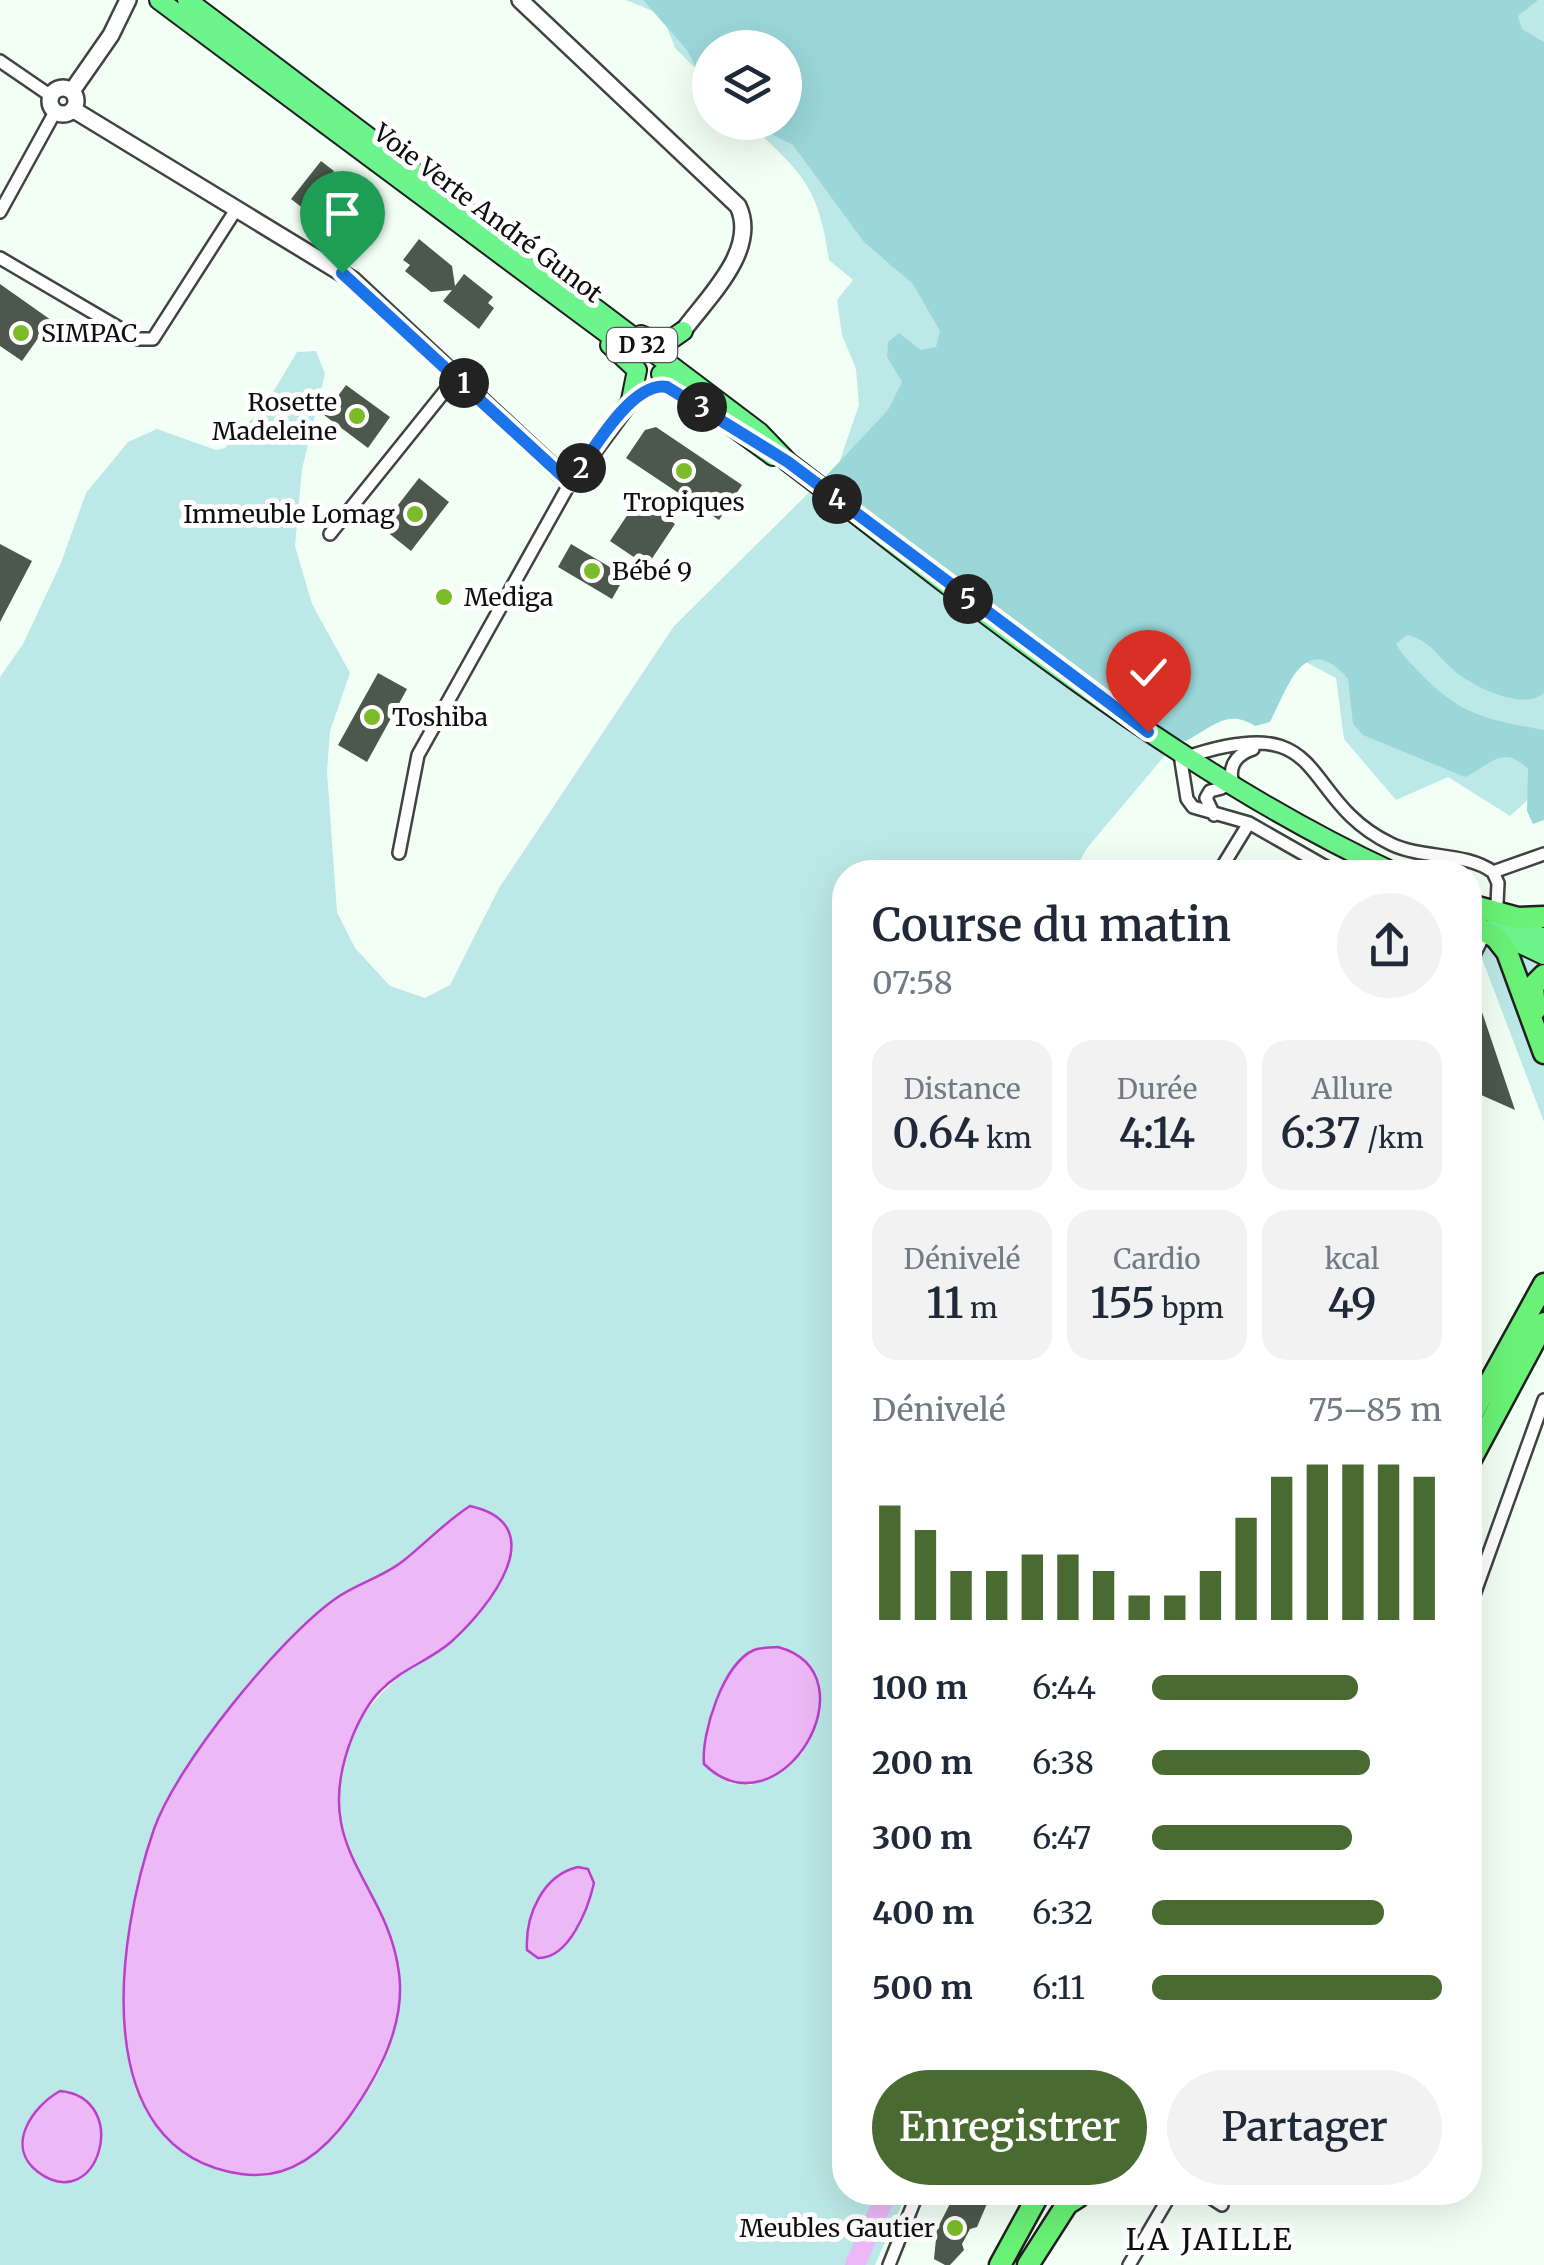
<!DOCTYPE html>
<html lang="fr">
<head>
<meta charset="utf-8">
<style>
  body { margin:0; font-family:Merriweather,serif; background:#f2f2f3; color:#1f2937; height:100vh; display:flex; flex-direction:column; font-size:38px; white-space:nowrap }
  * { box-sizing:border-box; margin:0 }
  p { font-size:32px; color:#747a83 }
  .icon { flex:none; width:55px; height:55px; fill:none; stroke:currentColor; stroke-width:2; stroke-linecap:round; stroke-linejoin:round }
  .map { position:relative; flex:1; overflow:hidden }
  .side { position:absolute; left:832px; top:860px; width:650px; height:1345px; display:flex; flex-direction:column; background:#fff; border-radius:40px; box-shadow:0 10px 40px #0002 }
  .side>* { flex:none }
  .buttons { position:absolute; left:692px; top:30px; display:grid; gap:20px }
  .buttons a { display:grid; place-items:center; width:110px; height:110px; border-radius:50%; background:#fff; box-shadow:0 10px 40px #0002; font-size:50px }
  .pin { position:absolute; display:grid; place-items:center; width:85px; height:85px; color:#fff; margin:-102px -42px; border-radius:50% 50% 50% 0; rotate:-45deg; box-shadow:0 0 10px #0007 }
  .pin .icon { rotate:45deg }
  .km { position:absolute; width:50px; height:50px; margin:-25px; border-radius:50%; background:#222; color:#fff; font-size:28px; line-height:50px; text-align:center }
  .round { display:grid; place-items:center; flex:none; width:105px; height:105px; border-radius:52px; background:#f2f2f3 }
  .overview { display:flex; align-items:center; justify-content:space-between; height:170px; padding:0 40px }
  h1 { font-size:45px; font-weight:600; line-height:75px }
  .metrics { display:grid; grid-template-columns:repeat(3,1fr); gap:15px; height:170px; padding:10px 40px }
  .metrics div { display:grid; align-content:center; border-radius:25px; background:#f2f2f3; text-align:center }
  .metrics b { font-size:42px; font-weight:600 }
  .metrics small { font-size:28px; font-weight:400 }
  .metrics p { font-size:28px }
  .chart { height:280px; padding:20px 40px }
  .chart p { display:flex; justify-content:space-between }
  .chart svg { width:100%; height:180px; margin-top:10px; stroke:#496b31; stroke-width:6 }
  .button { display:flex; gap:20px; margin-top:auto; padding:20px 40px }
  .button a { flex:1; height:115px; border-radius:60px; background:#496b31; color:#fff; font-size:40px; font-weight:600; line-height:115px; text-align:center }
  .button a+a { background:#f2f2f3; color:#1f2937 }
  ul { padding:0 40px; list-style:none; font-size:32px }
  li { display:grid; grid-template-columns:160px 120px 1fr; align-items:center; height:75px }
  li i { height:25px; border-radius:12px; background:#496b31 }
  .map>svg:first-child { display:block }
  .green { fill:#bce9e7; fill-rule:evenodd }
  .forest { fill:#9bd7d9 }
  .water { fill:#ecb8f5; stroke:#ba40ca; stroke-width:2.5 }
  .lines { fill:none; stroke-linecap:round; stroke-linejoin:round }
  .river { stroke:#ecb8f5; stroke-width:20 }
  .building { fill:#4d584c }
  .minor-casing { stroke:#424242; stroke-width:16 }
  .tertiary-casing { stroke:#424242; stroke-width:20 }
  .primary-casing { stroke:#202020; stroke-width:22 }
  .trunk-casing { stroke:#202020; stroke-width:25 }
  .minor { stroke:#fff; stroke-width:11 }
  .tertiary { stroke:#fff; stroke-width:15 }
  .primary { stroke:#6cf58d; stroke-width:18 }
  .trunk { stroke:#69f276; stroke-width:20 }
  .route-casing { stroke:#fff; stroke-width:20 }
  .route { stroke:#1a73e8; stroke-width:12 }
  .poi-dot { fill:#7cbc2a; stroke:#fff; stroke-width:4 }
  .labels { text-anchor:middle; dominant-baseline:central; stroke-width:10; stroke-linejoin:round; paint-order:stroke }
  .shield { fill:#fff; stroke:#575757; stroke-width:2.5 }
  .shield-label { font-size:22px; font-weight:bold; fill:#0f0f0f }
  .street-label { font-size:25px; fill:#0f0f0f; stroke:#fff }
  .poi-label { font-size:25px; fill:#0f0f0f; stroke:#fff; text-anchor:start }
  .quarter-label { font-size:30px; letter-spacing:2.5px; fill:#0f0f0f; stroke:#fff }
</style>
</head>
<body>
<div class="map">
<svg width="1544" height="2265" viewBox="0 0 1544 2265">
  <rect width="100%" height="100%" fill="#f2fff5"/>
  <!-- green -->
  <path class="green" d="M626 0H1544V785L1510 816 1448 777 1396 800 1344 739 1336 678 1300 659 1183 734 1087 848 1074 872H845V2192L907 2193 875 2265H0V677L23 644 61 563 86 493 128 442 157 429 216 450 225 448 266 404 297 352 316 351 325 374 302 469 295 546 312 604 350 673 330 731 327 771 337 912 355 948 390 986 425 998 450 985 499 888 674 626 839 463 859 405 856 369 842 335 837 300 853 280 829 260C819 185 801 173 749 123L785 122V48H710V83L675 48 665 22 657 13ZM420 1546 446 1647C383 1677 328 1739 339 1815 343 1839 353 1858 360 1880 369 1904 386 2029 385 2054 384 2072 361 2098 352 2114L140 2098 124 2035 126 1978 202 1742 313 1617 339 1596 401 1563ZM795 1652 813 1669 803 1753 751 1785 729 1783Z
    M1470 907 1544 938V1122L1481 956Z"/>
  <!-- forest -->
  <path class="forest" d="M643 0H1538L1518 16 1522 29 1544 42V693C1524 711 1476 688 1457 673 1439 659 1431 640 1407 635L1396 644C1403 657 1412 664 1422 675 1462 716 1489 720 1544 730V820L1533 824 1527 811 1528 769C1503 744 1490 765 1465 777L1363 735 1353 724 1348 679C1304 628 1288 688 1270 722L1255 726C1228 708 1212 727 1186 741L1171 738 1018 631 862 504 834 489 826 476 888 410 902 382 887 357 888 342 899 333 921 350 936 347 940 331 913 284 864 242 793 145 750 123 785 122V48H710V94L687 50Z"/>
  <!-- water -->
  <path class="water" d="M470 1506C555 1525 489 1608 451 1642 429 1661 401 1669 380 1691 369 1702 359 1721 353 1735 307 1849 387 1879 399 1973 406 2025 378 2076 349 2117 323 2153 287 2181 241 2174 85 2151 117 1936 154 1829 177 1764 279 1639 335 1599 356 1584 383 1577 403 1561 426 1543 445 1522 470 1506Z
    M778 1647C877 1674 780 1838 704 1764 701 1734 723 1663 754 1650 761 1647 770 1648 778 1647Z
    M578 1867 588 1869 594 1883C588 1909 569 1959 538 1958L527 1950C525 1915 543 1875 578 1867Z
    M60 2091C133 2098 98 2217 38 2172 4 2146 33 2106 60 2091Z"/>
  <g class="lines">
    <!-- river -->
    <path class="river" d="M855 2265 887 2192"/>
  </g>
  <!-- building -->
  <path class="building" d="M321 161 334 171 323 185 342 201 346 185 353 183 355 192 370 203 353 233 315 195 304 209 291 199Z
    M419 239 452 266 455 286 464 274 493 297 488 303 494 308 479 329 443 301 452 290 431 292 405 271 410 265 403 260Z
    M0 284 51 320 22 361 0 346Z
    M346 385 390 417 368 448 324 415Z
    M656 427 742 485 719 520 626 458 645 430Z
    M419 478 449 502 411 551 381 527Z
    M638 499 675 524 647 566 610 541Z
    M0 544 32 561 0 622Z
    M571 544 625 576 612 599 558 567Z
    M378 673 407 689 367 762 338 745Z
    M1472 1005 1480 1006 1515 1110 1470 1090Z
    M956 2192H992L977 2227 970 2229 962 2244 964 2250 950 2265H945L934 2259 937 2229Z"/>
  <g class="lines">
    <defs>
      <path id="minor" d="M0 61 51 96
        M0 212 55 112
        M0 258 138 339H153L237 208
        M330 534 457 376
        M1187 757C1333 708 1296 798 1391 844 1422 859 1466 852 1493 872
        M1181 761 1187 799 1193 807 1249 823 1335 872
        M1234 787C1227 769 1234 755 1253 749
        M1214 815 1206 798 1210 791 1222 788
        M399 853 418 755 570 483
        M1219 872 1249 823
        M1493 872 1544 854
        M1493 872 1498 883 1497 903
        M1470 963 1481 941
        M1470 1606 1544 1400
        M1202 2192 1222 2205
        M889 2265 918 2192
        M1129 2265 1172 2192"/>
      <path id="tertiary" d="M520 0 738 206C759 250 707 298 683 331
        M50 101a13 13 0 1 1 26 0a13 13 0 1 1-26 0Z
        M72 91 111 35 128 0
        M74 110 353 280 570 483 631 400"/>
      <path id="primary" d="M159 0 624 346
        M187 0 759 432 788 462C982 610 1171 769 1393 872
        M641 335 663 345 683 331
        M610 345 637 370 631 400
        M661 374 773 456
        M1498 919 1544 938
        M1489 929 1544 955"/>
      <path id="trunk" d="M1470 905 1518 918 1544 917
        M1470 922 1496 938 1507 952 1544 1053
        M1535 1010 1533 986 1544 975
        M1470 1418 1544 1284
        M1470 1461 1544 1323
        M1000 2265 1040 2192
        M1028 2265 1067 2204 1078 2197"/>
    </defs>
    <!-- minor casing -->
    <use href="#minor" class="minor-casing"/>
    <!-- tertiary casing -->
    <use href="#tertiary" class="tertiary-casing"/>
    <!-- primary casing -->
    <use href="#primary" class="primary-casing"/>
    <!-- trunk casing -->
    <use href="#trunk" class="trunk-casing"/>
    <!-- minor -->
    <use href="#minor" class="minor"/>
    <!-- tertiary -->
    <use href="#tertiary" class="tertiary"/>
    <!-- primary -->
    <use href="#primary" class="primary"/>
    <!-- trunk -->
    <use href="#trunk" class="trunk"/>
  </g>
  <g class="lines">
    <defs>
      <path id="route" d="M342 273 570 483C589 457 631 380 667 387L788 462 1148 732"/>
    </defs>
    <!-- route casing -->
    <use href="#route" class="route-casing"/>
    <!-- route -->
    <use href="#route" class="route"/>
  </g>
  <!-- markers -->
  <g class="poi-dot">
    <circle cx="21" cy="333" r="10"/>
    <circle cx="357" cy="416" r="10"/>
    <circle cx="684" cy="471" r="10"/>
    <circle cx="415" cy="514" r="10"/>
    <circle cx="592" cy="571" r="10"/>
    <circle cx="444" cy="597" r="10"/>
    <circle cx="372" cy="717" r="10"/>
    <circle cx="955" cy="2228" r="10"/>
  </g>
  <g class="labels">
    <!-- shield labels -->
    <rect class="shield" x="607" y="328" width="70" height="34" rx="8"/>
    <g class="shield-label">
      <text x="642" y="345">D 32</text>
    </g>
    <!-- street labels -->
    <g class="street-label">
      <text transform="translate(488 213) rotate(37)">Voie Verte André Gunot</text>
    </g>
    <!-- poi labels -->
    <g class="poi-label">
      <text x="41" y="333">SIMPAC</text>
      <text x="337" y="402" text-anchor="end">Rosette<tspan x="337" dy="29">Madeleine</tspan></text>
      <text x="684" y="502" text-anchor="middle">Tropiques</text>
      <text x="395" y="514" text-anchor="end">Immeuble Lomag</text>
      <text x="612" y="571">Bébé 9</text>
      <text x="464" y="597">Mediga</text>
      <text x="392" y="717">Toshiba</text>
      <text x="935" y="2228" text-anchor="end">Meubles Gautier</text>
    </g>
    <!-- quarter labels -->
    <g class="quarter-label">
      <text x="1210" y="2239">LA JAILLE</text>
    </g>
  </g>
</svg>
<div class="buttons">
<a><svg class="icon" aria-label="layers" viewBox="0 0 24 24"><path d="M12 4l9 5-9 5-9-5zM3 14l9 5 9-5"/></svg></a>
</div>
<div class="pin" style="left:342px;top:273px;background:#1e9e55"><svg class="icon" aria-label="arrive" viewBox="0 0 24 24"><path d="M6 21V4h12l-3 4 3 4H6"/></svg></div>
<div class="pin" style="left:1148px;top:732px;background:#d93025"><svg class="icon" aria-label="check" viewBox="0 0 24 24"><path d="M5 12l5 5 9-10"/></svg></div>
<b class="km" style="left:464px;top:383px">1</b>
<b class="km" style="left:581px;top:468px">2</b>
<b class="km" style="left:702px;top:407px">3</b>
<b class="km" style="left:837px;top:499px">4</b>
<b class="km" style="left:968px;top:599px">5</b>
<section class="side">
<div class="overview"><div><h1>Course du matin</h1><p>07:58</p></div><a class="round"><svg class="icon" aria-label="share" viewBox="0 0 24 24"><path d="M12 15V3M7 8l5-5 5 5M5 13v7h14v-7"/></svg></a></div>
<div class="metrics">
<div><p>Distance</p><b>0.64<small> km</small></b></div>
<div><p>Durée</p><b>4:14</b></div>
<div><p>Allure</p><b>6:37<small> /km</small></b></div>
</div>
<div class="metrics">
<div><p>Dénivelé</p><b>11<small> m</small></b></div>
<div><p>Cardio</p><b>155<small> bpm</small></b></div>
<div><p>kcal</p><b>49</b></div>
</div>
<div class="chart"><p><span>Dénivelé</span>75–85 m</p>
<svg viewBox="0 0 160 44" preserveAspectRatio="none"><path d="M5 44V16M15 44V22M25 44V32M35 44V32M45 44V28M55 44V28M65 44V32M75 44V38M85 44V38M95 44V32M105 44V19M115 44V9M125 44V6M135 44V6M145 44V6M155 44V9"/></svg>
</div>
<ul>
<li><b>100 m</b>6:44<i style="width:71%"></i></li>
<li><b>200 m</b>6:38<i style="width:75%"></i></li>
<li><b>300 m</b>6:47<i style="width:69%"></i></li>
<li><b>400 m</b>6:32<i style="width:80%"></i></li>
<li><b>500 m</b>6:11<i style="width:100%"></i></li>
</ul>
<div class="button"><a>Enregistrer</a><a>Partager</a></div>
</section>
</div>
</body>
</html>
